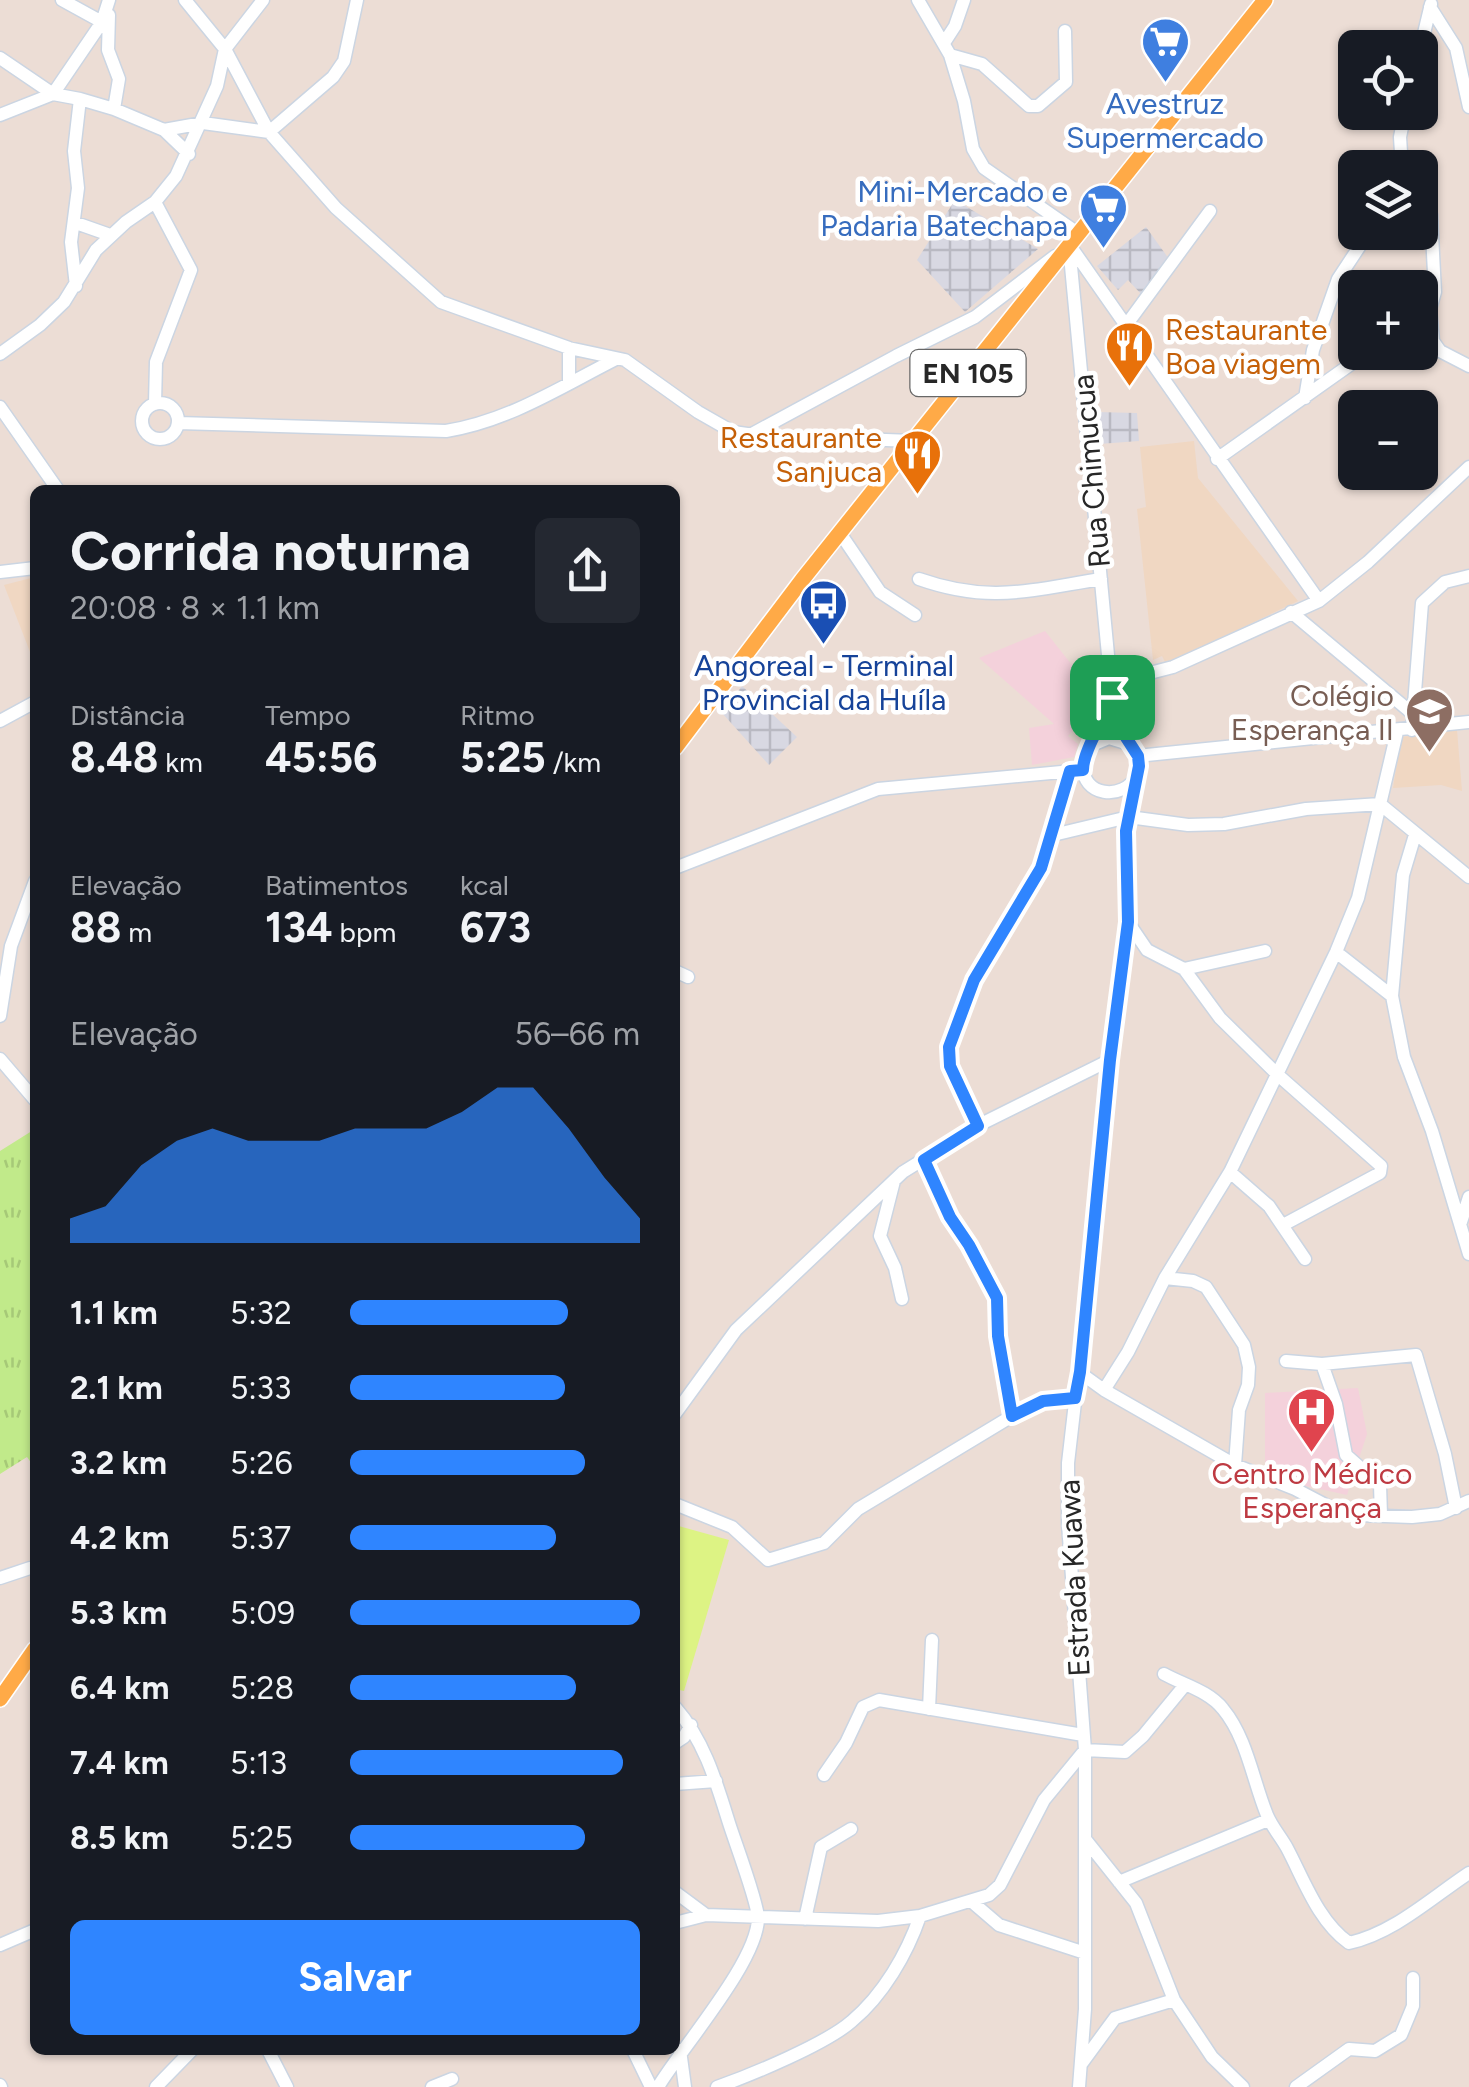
<!DOCTYPE html>
<html lang="pt">
<head>
<meta charset="utf-8">
<style>
  body { margin:0; font-family:Figtree,sans-serif; background:#242831; color:#f1f3f6; height:100vh; display:flex; flex-direction:column; font-size:38px; white-space:nowrap }
  * { box-sizing:border-box; margin:0 }
  p { font-size:32px; color:#9ea1a6 }
  .icon { flex:none; width:55px; height:55px; fill:none; stroke:currentColor; stroke-width:2; stroke-linecap:round; stroke-linejoin:round }
  .map { position:relative; flex:1; overflow:hidden }
  .sheet { position:absolute; left:30px; top:485px; width:650px; height:1570px; display:flex; flex-direction:column; background:#171b24; border-radius:15px; box-shadow:0 2px 8px #0004 }
  .sheet>* { flex:none }
  .tools { position:absolute; left:1338px; top:30px; display:grid; gap:20px }
  .tools a { display:grid; place-items:center; width:100px; height:100px; border-radius:15px; background:#171b24; box-shadow:0 2px 8px #0004; font-size:50px }
  .pin { position:absolute; display:grid; place-items:center; width:85px; height:85px; color:#fff; margin:-42px; border-radius:20px; box-shadow:0 5px 15px #0006 }
  .round { display:grid; place-items:center; flex:none; width:105px; height:105px; border-radius:15px; background:#242831 }
  .summary { display:flex; align-items:center; justify-content:space-between; height:170px; padding:0 40px }
  h1 { font-size:55px; font-weight:700; line-height:75px }
  .figures { display:grid; grid-template-columns:repeat(3,1fr); gap:15px; height:170px; padding:10px 40px }
  .figures div { display:grid; align-content:center }
  .figures b { font-size:42px; font-weight:700 }
  .figures small { font-size:28px; font-weight:400 }
  .figures p { font-size:28px }
  .chart { height:280px; padding:20px 40px }
  .chart p { display:flex; justify-content:space-between }
  .chart svg { width:100%; height:180px; margin-top:10px; fill:#2f85ff; opacity:.7 }
  .primary-button { display:flex; gap:20px; margin-top:auto; padding:20px 40px }
  .primary-button a { flex:1; height:115px; border-radius:15px; background:#2f85ff; color:#fff; font-size:40px; font-weight:700; line-height:115px; text-align:center }
  ul { padding:0 40px; list-style:none; font-size:32px }
  li { display:grid; grid-template-columns:160px 120px 1fr; align-items:center; height:75px }
  li i { height:25px; border-radius:12px; background:#2f85ff }
  .map>svg:first-child { display:block }
  .industrial { fill:url(#industrial-grid) }
  .education { fill:#f0d7c2 }
  .medical { fill:#f4d1db }
  .grass { fill:url(#grass-tufts) }
  .pitch { fill:#ddf384 }
  .lines { fill:none; stroke-linecap:round; stroke-linejoin:round }
  .minor-casing { stroke:#cbd5e2; stroke-width:15 }
  .major-casing { stroke:#fff; stroke-width:18 }
  .minor { stroke:#fff; stroke-width:12 }
  .major { stroke:#ffaa47; stroke-width:15 }
  .route-casing { stroke:#fff; stroke-width:20 }
  .route { stroke:#2f85ff; stroke-width:12 }
  .labels { text-anchor:middle; dominant-baseline:central; stroke-width:9; stroke-linejoin:round; paint-order:stroke }
  .shield { fill:#fff; stroke:#686868; stroke-width:2.5 }
  .shield-label { font-size:28px; font-weight:bold; fill:#272727 }
  .shop-label { font-size:30px; fill:#366cbe; stroke:#fff }
  .food-label { font-size:30px; fill:#c56008; stroke:#fff; text-anchor:start }
  .street-label { font-size:30px; fill:#272727; stroke:#fff }
  .transit-label { font-size:30px; fill:#164399; stroke:#fff }
  .education-label { font-size:30px; fill:#785e54; stroke:#fff; text-anchor:end }
  .health-label { font-size:30px; fill:#be3a42; stroke:#fff }
</style>
</head>
<body>
<div class="map">
<svg width="1469" height="2087" viewBox="0 0 1469 2087">
  <defs>
    <pattern id="industrial-grid" width="8" height="8" patternUnits="userSpaceOnUse" patternTransform="scale(2.5)"><rect width="8" height="8" fill="#d8d8e2"/><path d="M0 4h8M4 0v8" fill="none" stroke="#b9b9c2"/></pattern>
    <pattern id="grass-tufts" width="24" height="20" patternUnits="userSpaceOnUse" patternTransform="scale(2.5)"><rect width="24" height="20" fill="#c1ea8a"/><path d="M3 7l-1-3M5 7V3M7 7l1-3M15 17l-1-3M17 17v-4M19 17l1-3" fill="none" stroke="#a6c977"/></pattern>
  </defs>
  <rect width="100%" height="100%" fill="#ecddd5"/>
  <!-- industrial -->
  <path class="industrial" d="M955 200 1038 249 965 312 917 260Z
    M1146 227 1169 259 1141 294 1128 280 1118 290 1097 266Z
    M1096 412 1137 413 1139 441 1099 444Z
    M742 686 797 737 769 765 722 713Z"/>
  <!-- education -->
  <path class="education" d="M1194 441 1198 478 1298 601 1166 664 1162 656 1153 660 1137 509 1146 507 1140 447Z
    M35 577V656L32 657 4 585Z
    M1457 730 1462 791 1441 785 1393 788 1401 737Z"/>
  <!-- medical -->
  <path class="medical" d="M1045 631 1095 694 1092 729 1088 731 1079 723 1068 736 1078 744 1074 757 1032 765 1029 728 1054 724 979 658Z
    M1358 1388 1367 1434 1347 1495 1265 1477V1393Z"/>
  <!-- grass -->
  <path class="grass" d="M35 1129V1468L27 1457 0 1474V1151Z"/>
  <!-- pitch -->
  <path class="pitch" d="M675 1525 729 1540 684 1691 675 1689Z"/>
  <g class="lines">
    <defs>
      <path id="minor" d="M62 0 102 22
        M185 0 225 49 269 132 336 208 441 302 569 348 625 360 698 412 733 432 804 442 859 439 913 441
        M918 0 950 55 964 101 973 149 984 168 1079 234
        M1430 7 1456 48 1469 107
        M109 15 108 50 119 79 114 109
        M944 43 955 26 964 0
        M1420 50 1431 4
        M950 55 982 64 1029 106H1038L1066 82 1065 31
        M0 58 53 94 102 22 109 0
        M0 115 53 94 80 99 114 109 164 130 189 154
        M164 130 203 123 269 132 333 77 344 61 357 0
        M1402 168 1400 137 1405 112
        M1420 218 1431 215 1435 292 1430 309 1433 341 1440 351 1469 366
        M76 223 110 235
        M1069 245 1112 697 1118 725 1133 748
        M1071 247 1319 601
        M76 286 71 242 78 188 74 151 80 99
        M1127 324 1210 211
        M0 354 40 325 64 302 96 250 126 222 155 202 176 176 217 86 225 49 263 0
        M569 382V348
        M1305 398 1313 350 1338 279 1369 232
        M142 421a18 18 0 1 1 36 0a18 18 0 1 1-36 0Z
        M155 404 156 362 191 270 155 202
        M0 407 58 490
        M178 423 446 431C508 421 559 388 614 360
        M750 435 896 356 975 317 1055 256
        M1217 459 1368 352
        M840 533 880 592 915 615
        M0 572 35 568
        M919 579C990 604 1030 590 1101 579
        M1291 612 1413 714
        M1112 700C1106 716 1084 751 1083 764 1081 797 1123 801 1137 776
        M1115 707 1146 674 1173 667 1319 601 1368 562 1469 467
        M0 721 35 702
        M1412 730 1422 603 1445 582 1469 576
        M1092 745 1109 738 1129 744
        M1137 756 1469 722
        M1070 771 1049 836 1120 819
        M1129 817 1188 825 1224 824 1306 809 1380 804 1469 877
        M1415 835 1403 875 1392 996 1404 1057 1432 1131 1469 1254
        M675 868 878 789 1083 770
        M1128 922 1147 950 1184 969 1220 1018 1278 1075 1381 1166 1380 1173 1283 1225
        M1336 952 1392 996
        M1184 969 1265 951
        M675 971 688 977
        M0 1016 11 946 35 881
        M0 1059 35 1100
        M977 1126 950 1066 949 1047 974 980 1041 868 1049 836
        M924 1161 950 1217 969 1245 997 1299 998 1337 1012 1416
        M1230 1172 1269 1206 1305 1259
        M894 1181 880 1236 895 1268 902 1299
        M1461 1222 1469 1197
        M1165 1278 1193 1281 1206 1287 1244 1345 1249 1367 1248 1385 1239 1410 1235 1465
        M1286 1361 1322 1364 1336 1404 1346 1455 1380 1485 1381 1515
        M1322 1364 1416 1355 1445 1454 1456 1508
        M1079 1372 1104 1390 1235 1465 1295 1489 1335 1510 1358 1515 1412 1517 1440 1514 1469 1501
        M1104 1390 1128 1352 1165 1278 1230 1172 1336 952 1358 898 1397 732
        M675 1414 736 1330 903 1172 977 1126 1110 1060
        M675 1504 732 1527 768 1560 824 1543 858 1509 1012 1416 1043 1401 1075 1398
        M0 1578 30 1568
        M1164 1674C1184 1685 1209 1691 1223 1709 1247 1738 1253 1781 1267 1815 1272 1827 1281 1837 1287 1848 1304 1880 1318 1921 1349 1943 1394 1933 1431 1898 1469 1873
        M929 1709 932 1640
        M675 1743 684 1737 691 1725
        M824 1775 846 1743 863 1707 879 1700 1083 1735
        M675 1784 716 1781
        M1085 1839 1136 1903 1174 2000 1212 2057 1243 2087
        M1119 1882 1268 1820
        M675 1892 706 1915
        M971 1901 999 1925 1085 1953
        M805 1919 821 1847 851 1829
        M675 1923 706 1915 878 1921 920 1916 989 1895 1000 1885 1044 1800 1085 1750 1125 1752 1143 1736 1185 1685
        M0 1945 35 1930
        M268 2050 287 2087
        M633 2050 651 2087
        M680 2050 685 2087
        M1082 2063 1115 2018 1174 2000
        M0 2085 1 2087
        M156 2087 192 2050
        M432 2087 452 2079
        M658 2087C682 2047 758 1961 758 1918 758 1903 735 1842 729 1823 716 1781 704 1740 675 1707
        M717 2087C751 2075 826 2044 852 2021 883 1995 907 1954 920 1916
        M1079 2087 1085 2009V1750L1068 1524V1463L1096 1221 1110 1060 1128 922 1126 831 1137 775
        M1296 2087 1349 2049 1375 2051 1401 2035 1413 2006V1978"/>
      <path id="major" d="M675 748 802 580 1265 0
        M0 1699 35 1649"/>
    </defs>
    <!-- minor casing -->
    <use href="#minor" class="minor-casing"/>
    <!-- major casing -->
    <use href="#major" class="major-casing"/>
    <!-- minor -->
    <use href="#minor" class="minor"/>
    <!-- major -->
    <use href="#major" class="major"/>
  </g>
  <g class="lines">
    <defs>
      <path id="route" d="M1112 697 1118 725 1138 756 1139 766 1126 831 1128 922 1110 1060 1080 1372 1075 1398 1043 1401 1012 1416 998 1336 997 1298 969 1245 950 1217 924 1160 978 1126 950 1066 949 1047 974 980 1041 868 1070 771 1083 770C1083 750 1105 719 1112 697Z"/>
    </defs>
    <!-- route casing -->
    <use href="#route" class="route-casing"/>
    <!-- route -->
    <use href="#route" class="route"/>
  </g>
  <!-- icons -->
  <defs>
    <symbol id="supermarket-pin" viewBox="-11 -11 22 30"><path d="M0 17L-7.5 6A9.5 9.5 0 1 1 7.5 6Z" fill="#3f7fe0" stroke="#fff"/><path d="M-6-5.5h2.5l.6 2H6L4.5 2H-2.5L-4.4-4H-6ZM-1.5 3.2a1.3 1.3 0 1 0 .1 0ZM3 3.2a1.3 1.3 0 1 0 .1 0Z" fill="#fff"/></symbol>
    <symbol id="restaurant-pin" viewBox="-11 -11 22 30"><path d="M0 17L-7.5 6A9.5 9.5 0 1 1 7.5 6Z" fill="#e8710a" stroke="#fff"/><path d="M-5-6h1v4h1v-4h1v4h1v-4h1v5L-1.5 .5V6h-2V.5L-5-1ZM5-6V6H3V1.5H1.5Q1.5-4 5-6Z" fill="#fff"/></symbol>
    <symbol id="bus-pin" viewBox="-11 -11 22 30"><path d="M0 17L-7.5 6A9.5 9.5 0 1 1 7.5 6Z" fill="#1a4fb4" stroke="#fff"/><path d="M-5-6H5V4H4V6H2V4H-2V6H-4V4H-5ZM-3.5-4V0h7V-4ZM-3.5 1.2v1.5H-2V1.2ZM2 1.2v1.5H3.5V1.2Z" fill="#fff"/></symbol>
    <symbol id="university-pin" viewBox="-11 -11 22 30"><path d="M0 17L-7.5 6A9.5 9.5 0 1 1 7.5 6Z" fill="#8d6e63" stroke="#fff"/><path d="M0-5L7-2L0 1L-7-2ZM-4 1L0 2.5L4 1V4Q0 6-4 4Z" fill="#fff"/></symbol>
    <symbol id="hospital-pin" viewBox="-11 -11 22 30"><path d="M0 17L-7.5 6A9.5 9.5 0 1 1 7.5 6Z" fill="#e0444e" stroke="#fff"/><path d="M-5-5h3v3.5h4V-5h3V5h-3V1.5h-4V5h-3Z" fill="#fff"/></symbol>
  </defs>
  <g fill-rule="evenodd">
    <use href="#supermarket-pin" x="1138" y="14" width="55" height="75"/>
    <use href="#supermarket-pin" x="1076" y="180" width="55" height="75"/>
    <use href="#restaurant-pin" x="1102" y="318" width="55" height="75"/>
    <use href="#restaurant-pin" x="890" y="426" width="55" height="75"/>
    <use href="#bus-pin" x="796" y="576" width="55" height="75"/>
    <use href="#university-pin" x="1402" y="684" width="55" height="75"/>
    <use href="#hospital-pin" x="1284" y="1384" width="55" height="75"/>
  </g>
  <g class="labels">
    <!-- shield labels -->
    <rect class="shield" x="910.5" y="350" width="115" height="46" rx="8"/>
    <g class="shield-label">
      <text x="968" y="373">EN 105</text>
    </g>
    <!-- shop labels -->
    <g class="shop-label">
      <text x="1165" y="103">Avestruz<tspan x="1165" dy="34">Supermercado</tspan></text>
      <text x="1068" y="191" text-anchor="end">Mini-Mercado e<tspan x="1068" dy="34">Padaria Batechapa</tspan></text>
    </g>
    <!-- food labels -->
    <g class="food-label">
      <text x="1165" y="329">Restaurante<tspan x="1165" dy="34">Boa viagem</tspan></text>
      <text x="882" y="437" text-anchor="end">Restaurante<tspan x="882" dy="34">Sanjuca</tspan></text>
    </g>
    <!-- street labels -->
    <g class="street-label">
      <text transform="translate(1091 471) rotate(-95)">Rua Chimucua</text>
      <text transform="translate(1074 1578) rotate(-93)">Estrada Kuawa</text>
    </g>
    <!-- transit labels -->
    <g class="transit-label">
      <text x="824" y="665">Angoreal - Terminal<tspan x="824" dy="34">Provincial da Huíla</tspan></text>
    </g>
    <!-- education labels -->
    <g class="education-label">
      <text x="1394" y="695">Colégio<tspan x="1394" dy="34">Esperança II</tspan></text>
    </g>
    <!-- health labels -->
    <g class="health-label">
      <text x="1312" y="1473">Centro Médico<tspan x="1312" dy="34">Esperança</tspan></text>
    </g>
  </g>
</svg>
<div class="tools">
<a><svg class="icon" aria-label="locate" viewBox="0 0 24 24"><circle cx="12" cy="12" r="6"/><path d="M12 2v4M12 18v4M2 12h4M18 12h4"/></svg></a>
<a><svg class="icon" aria-label="layers" viewBox="0 0 24 24"><path d="M12 4l9 5-9 5-9-5zM3 14l9 5 9-5"/></svg></a>
<a>+</a>
<a>−</a>
</div>
<div class="pin" style="left:1112px;top:697px;background:#1e9e55"><svg class="icon" aria-label="arrive" viewBox="0 0 24 24"><path d="M6 21V4h12l-3 4 3 4H6"/></svg></div>
<section class="sheet">
<div class="summary"><div><h1>Corrida noturna</h1><p>20:08 · 8 × 1.1 km</p></div><a class="round"><svg class="icon" aria-label="share" viewBox="0 0 24 24"><path d="M12 15V3M7 8l5-5 5 5M5 13v7h14v-7"/></svg></a></div>
<div class="figures">
<div><p>Distância</p><b>8.48<small> km</small></b></div>
<div><p>Tempo</p><b>45:56</b></div>
<div><p>Ritmo</p><b>5:25<small> /km</small></b></div>
</div>
<div class="figures">
<div><p>Elevação</p><b>88<small> m</small></b></div>
<div><p>Batimentos</p><b>134<small> bpm</small></b></div>
<div><p>kcal</p><b>673</b></div>
</div>
<div class="chart"><p><span>Elevação</span>56–66 m</p>
<svg viewBox="0 0 160 44" preserveAspectRatio="none"><path d="M0 44V38L10 35L20 25L30 19L40 16L50 19L60 19L70 19L80 16L90 16L100 16L110 12L120 6L130 6L140 16L150 28L160 38V44z"/></svg>
</div>
<ul>
<li><b>1.1 km</b>5:32<i style="width:75%"></i></li>
<li><b>2.1 km</b>5:33<i style="width:74%"></i></li>
<li><b>3.2 km</b>5:26<i style="width:81%"></i></li>
<li><b>4.2 km</b>5:37<i style="width:71%"></i></li>
<li><b>5.3 km</b>5:09<i style="width:100%"></i></li>
<li><b>6.4 km</b>5:28<i style="width:78%"></i></li>
<li><b>7.4 km</b>5:13<i style="width:94%"></i></li>
<li><b>8.5 km</b>5:25<i style="width:81%"></i></li>
</ul>
<div class="primary-button"><a>Salvar</a></div>
</section>
</div>
</body>
</html>
